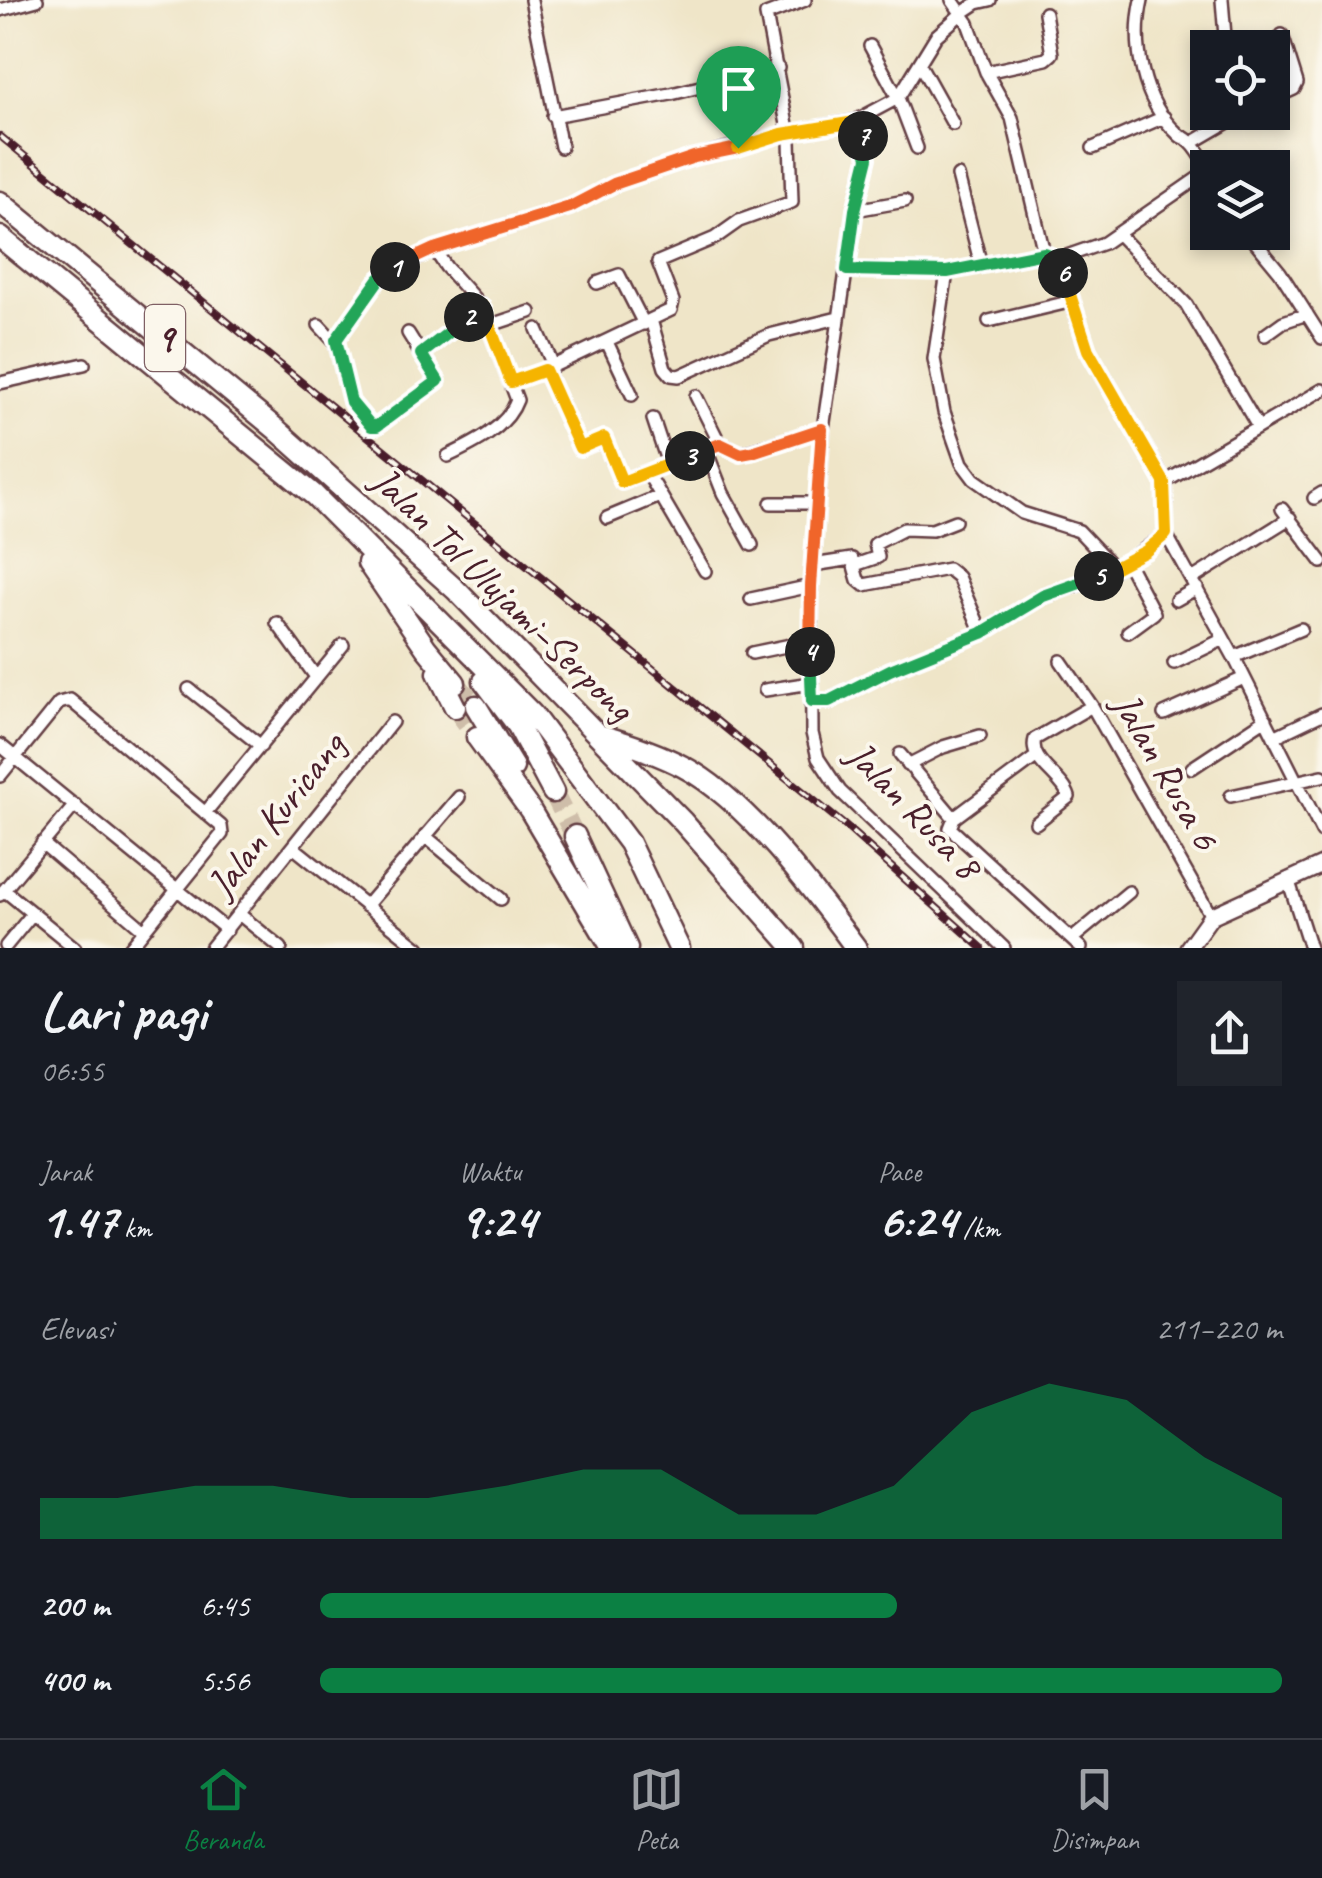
<!DOCTYPE html>
<html lang="id">
<head>
<meta charset="utf-8">
<style>
  body { margin:0; font-family:Caveat,sans-serif; background:#20242c; color:#f1f3f6; height:100vh; display:flex; flex-direction:column; font-size:38px; white-space:nowrap }
  * { box-sizing:border-box; margin:0 }
  p { font-size:32px; color:#9ea1a6 }
  .icon { flex:none; width:55px; height:55px; fill:none; stroke:currentColor; stroke-width:2; stroke-linecap:round; stroke-linejoin:round }
  .map { position:relative; height:948px; overflow:hidden }
  .sheet { display:flex; flex-direction:column; background:#171b24; flex:1 }
  .sheet>* { flex:none }
  .tools { position:absolute; left:1190px; top:30px; display:grid; gap:20px }
  .tools a { display:grid; place-items:center; width:100px; height:100px; border-radius:0px; background:#171b24; box-shadow:0 5px 15px #0003; font-size:50px }
  .pin { position:absolute; display:grid; place-items:center; width:85px; height:85px; color:#fff; margin:-102px -42px; border-radius:50% 50% 50% 0; rotate:-45deg; box-shadow:0 0 10px #0007 }
  .pin .icon { rotate:45deg }
  .km { position:absolute; width:50px; height:50px; margin:-25px; border-radius:50%; background:#222; color:#fff; font-size:28px; line-height:50px; text-align:center }
  .round { display:grid; place-items:center; flex:none; width:105px; height:105px; border-radius:0px; background:#20242c }
  .overview { display:flex; align-items:center; justify-content:space-between; height:170px; padding:0 40px }
  h1 { font-size:55px; font-weight:800; line-height:75px }
  .stats { display:grid; grid-template-columns:repeat(3,1fr); gap:15px; height:170px; padding:10px 40px }
  .stats div { display:grid; align-content:center }
  .stats b { font-size:50px; font-weight:800 }
  .stats small { font-size:28px; font-weight:400 }
  .stats p { font-size:28px }
  .chart { height:280px; padding:20px 40px }
  .chart p { display:flex; justify-content:space-between }
  .chart svg { width:100%; height:180px; margin-top:10px; fill:#0b8043; opacity:.7 }
  ul { padding:0 40px; list-style:none; font-size:32px }
  li { display:grid; grid-template-columns:160px 120px 1fr; align-items:center; height:75px }
  li i { height:25px; border-radius:12px; background:#0b8043 }
  .menu { display:flex; justify-content:space-around; align-items:center; height:140px; border-top:2px solid #363941; background:#171b24; font-size:28px; color:#9ea1a6 }
  .menu a { display:grid; justify-items:center; gap:5px }
  .menu .selected { color:#0b8043 }
  .map>svg:first-child { display:block }
  .lines { fill:none; stroke-linecap:round; stroke-linejoin:round }
  .highway-tunnel { stroke:#cebda9; stroke-width:20; stroke-dasharray:20 10; stroke-linecap:butt }
  .street-casing { stroke:#633d43; stroke-width:16 }
  .secondary-casing { stroke:#633d43; stroke-width:20 }
  .highway-casing { stroke:#633d43; stroke-width:25 }
  .street { stroke:#fff; stroke-width:11 }
  .secondary { stroke:#fff; stroke-width:15 }
  .highway { stroke:#fff; stroke-width:20 }
  .rail-casing { stroke:#4a1f2b; stroke-width:8 }
  .rail { stroke:#fbf7ec; stroke-width:4; stroke-dasharray:11; stroke-linecap:butt }
  .split-1-casing { stroke:#fff; stroke-width:20 }
  .split-2-casing { stroke:#fff; stroke-width:20 }
  .split-3-casing { stroke:#fff; stroke-width:20 }
  .split-4-casing { stroke:#fff; stroke-width:20 }
  .split-5-casing { stroke:#fff; stroke-width:20 }
  .split-6-casing { stroke:#fff; stroke-width:20 }
  .split-7-casing { stroke:#fff; stroke-width:20 }
  .split-8-casing { stroke:#fff; stroke-width:20 }
  .split-1 { stroke:#f0652b; stroke-width:12 }
  .split-2 { stroke:#22a559; stroke-width:12 }
  .split-3 { stroke:#f5b400; stroke-width:12 }
  .split-4 { stroke:#f0652b; stroke-width:12 }
  .split-5 { stroke:#22a559; stroke-width:12 }
  .split-6 { stroke:#f5b400; stroke-width:12 }
  .split-7 { stroke:#22a559; stroke-width:12 }
  .split-8 { stroke:#f5b400; stroke-width:12 }
  .labels { text-anchor:middle; dominant-baseline:central; stroke-width:8; stroke-linejoin:round; paint-order:stroke }
  .shield { fill:#fbf7ec; stroke:#7f6065; stroke-width:2.5 }
  .shield-label { font-size:38px; font-weight:bold; fill:#4a1f2b }
  .street-label { font-size:40px; fill:#4a1f2b; stroke:#fbf7ec }
</style>
</head>
<body>
<div class="map">
<svg width="1322" height="948" viewBox="0 0 1322 948">
  <rect width="100%" height="100%" fill="#fbf7ec"/>
  <filter id="ink" filterUnits="userSpaceOnUse"><feTurbulence type="fractalNoise" baseFrequency=".01" numOctaves="2"/><feDisplacementMap in="SourceGraphic" scale="20" xChannelSelector="R" yChannelSelector="G"/><feConvolveMatrix kernelMatrix="1 2 1 2 8 2 1 2 1" color-interpolation-filters="sRGB"/></filter>
  <filter id="wash" filterUnits="userSpaceOnUse"><feTurbulence type="fractalNoise" baseFrequency=".0048" numOctaves="4" result="noise"/><feDisplacementMap in="SourceGraphic" scale="40" xChannelSelector="R" yChannelSelector="G"/><feGaussianBlur stdDeviation="2.25" result="paint"/><feColorMatrix in="noise" values="0 0 0 0 0 0 0 0 0 0 0 0 0 0 0 0 0 1.4 0 .05"/><feComposite in="paint" operator="in"/></filter>
  <g filter="url(#wash)">
    <rect width="100%" height="100%" fill="#efe5c8"/>
  </g>
  <g filter="url(#ink)">
    <g class="lines">
      <!-- highway-tunnel -->
      <path class="highway-tunnel" d="M455 683 476 706
        M455 707 477 737
        M553 792 575 836"/>
      <defs>
        <path id="street" d="M531 0 561 147
          M952 0 968 23 986 72 1012 118 1044 253
          M1142 0C1132 44 1142 101 1177 133 1187 143 1179 132 1190 142 1197 148 1203 159 1208 168
          M1222 0 1226 48
          M0 10 37 0
          M870 46 898 98 917 148
          M920 65 953 124
          M986 72 1046 59 1052 54 1045 13
          M1272 99 1294 89 1297 83 1282 35
          M553 116 671 94 778 68
          M855 121 866 143 868 157 855 210 823 429 811 586 812 733 818 758 840 791 1004 948
          M1192 143 1245 112
          M1093 148 1164 117
          M958 176 981 265
          M855 210 905 201
          M1247 232 1280 272 1322 338
          M1118 234 1186 304 1257 425
          M434 249 446 267 482 307 517 400C507 428 473 444 448 456
          M1058 259 1088 350 1165 482 1166 534 1234 657 1322 832
          M847 270 947 272 1044 253 1058 259 1104 243 1208 171
          M947 272 934 359 944 412 962 463 974 479 1022 513 1079 531 1114 568
          M597 283 619 275 644 324
          M651 320 665 368 671 375 679 376 769 335 838 318
          M989 321 1073 301
          M319 325 332 339 338 338 379 279 434 249 570 207 614 184 694 157 782 134 855 121 898 98 936 36 962 13 977 3 990 0
          M491 325 530 312
          M537 329 553 365
          M408 333 421 354
          M1265 335 1283 322 1307 314
          M335 339 351 402 371 426H377L438 381 421 354 482 307
          M607 342 632 395
          M545 370 580 448 604 439 622 482 647 472 705 571
          M511 382 545 370 671 310 673 301 658 262 715 238 739 221 792 202 790 140 766 15 805 0
          M0 383 84 364
          M696 396 720 444
          M653 419 668 464 720 444 741 454 823 429
          M706 450 723 493 752 545
          M1165 482 1322 390
          M1314 498 1322 493
          M771 503H816
          M1282 509 1322 562
          M607 518 660 496
          M1127 562 1154 613 1128 632
          M813 565 852 559 858 580 864 585 948 569 958 577 982 633
          M855 565 878 557 875 544 904 529 932 530 955 521
          M1192 579 1290 518
          M751 599 811 586
          M1176 600 1197 588
          M277 623 316 677
          M752 653 810 641
          M1234 657 1301 629
          M1061 661 1092 706 1211 916
          M1174 663 1224 639
          M189 689 261 746
          M765 690 811 683
          M812 701H829L890 670 982 633 1043 596 1096 579 1127 562 1166 534
          M1164 714 1244 678
          M1274 737 1322 714
          M0 745 227 930
          M900 754 954 818
          M1037 756 954 818 950 828 1081 948
          M908 765 943 747 980 736
          M1192 768 1266 719
          M0 776 59 703 70 700 221 826 222 834 130 948
          M1231 796 1322 776
          M205 813 343 645
          M1036 823 1069 797C1063 776 1028 762 1035 739L1092 706
          M425 836 501 899
          M42 843 144 930
          M293 847 419 948
          M1289 882 1310 948
          M4 890 75 948
          M0 895 75 805
          M366 906 459 797
          M239 914 281 948
          M1072 939 1129 892
          M6 946 33 913
          M211 948 392 722"/>
        <path id="secondary" d="M1188 948 1211 916 1322 865"/>
        <path id="highway" d="M0 202 276 429 456 590 683 822 794 948
          M0 237 314 495 532 714 629 843 679 948
          M368 563 426 648 455 683
          M438 673 455 707
          M484 681 518 726 553 792
          M476 706 513 767
          M603 736C630 744 657 753 682 766 746 799 814 891 856 948
          M477 737 530 810 612 948
          M575 836 627 948"/>
      </defs>
      <!-- street casing -->
      <use href="#street" class="street-casing"/>
      <!-- secondary casing -->
      <use href="#secondary" class="secondary-casing"/>
      <!-- highway casing -->
      <use href="#highway" class="highway-casing"/>
      <!-- street -->
      <use href="#street" class="street"/>
      <!-- secondary -->
      <use href="#secondary" class="secondary"/>
      <!-- highway -->
      <use href="#highway" class="highway"/>
      <defs>
        <path id="rail" d="M0 136 843 824 982 948"/>
      </defs>
      <!-- rail casing -->
      <use href="#rail" class="rail-casing"/>
      <!-- rail -->
      <use href="#rail" class="rail"/>
    </g>
  </g>
  <g class="lines" filter="url(#ink)">
    <defs>
      <path id="split-1" d="M395 267 434 249 570 207 614 184 694 157 738 148"/>
      <path id="split-2" d="M395 267 379 279 336 340 351 402 371 426H377L438 381 421 354 469 317"/>
      <path id="split-3" d="M469 317 482 306 511 382 545 370 580 448 604 438 622 482 690 456"/>
      <path id="split-4" d="M690 456 720 444 741 454 752 452 822 429 811 586 810 652"/>
      <path id="split-5" d="M810 652 812 701H829L890 670 982 633 1043 596 1099 576"/>
      <path id="split-6" d="M1063 273 1088 350 1164 482 1166 534 1146 551 1099 576"/>
      <path id="split-7" d="M863 136 868 158 855 210 847 270 947 272 1044 253 1058 259 1063 273"/>
      <path id="split-8" d="M738 148 782 134 855 122 863 136"/>
    </defs>
    <!-- split-1 casing -->
    <use href="#split-1" class="split-1-casing"/>
    <!-- split-2 casing -->
    <use href="#split-2" class="split-2-casing"/>
    <!-- split-3 casing -->
    <use href="#split-3" class="split-3-casing"/>
    <!-- split-4 casing -->
    <use href="#split-4" class="split-4-casing"/>
    <!-- split-5 casing -->
    <use href="#split-5" class="split-5-casing"/>
    <!-- split-6 casing -->
    <use href="#split-6" class="split-6-casing"/>
    <!-- split-7 casing -->
    <use href="#split-7" class="split-7-casing"/>
    <!-- split-8 casing -->
    <use href="#split-8" class="split-8-casing"/>
    <!-- split-1 -->
    <use href="#split-1" class="split-1"/>
    <!-- split-2 -->
    <use href="#split-2" class="split-2"/>
    <!-- split-3 -->
    <use href="#split-3" class="split-3"/>
    <!-- split-4 -->
    <use href="#split-4" class="split-4"/>
    <!-- split-5 -->
    <use href="#split-5" class="split-5"/>
    <!-- split-6 -->
    <use href="#split-6" class="split-6"/>
    <!-- split-7 -->
    <use href="#split-7" class="split-7"/>
    <!-- split-8 -->
    <use href="#split-8" class="split-8"/>
  </g>
  <g class="labels">
    <!-- shield labels -->
    <rect class="shield" x="145" y="305" width="40" height="66" rx="8"/>
    <g class="shield-label">
      <text x="165" y="338">9</text>
    </g>
    <!-- street labels -->
    <g class="street-label">
      <text transform="translate(503 594) rotate(44)">Jalan Tol Ulujami–Serpong</text>
      <text transform="translate(1166 771) rotate(60)">Jalan Rusa 6</text>
      <text transform="translate(914 810) rotate(46)">Jalan Rusa 8</text>
      <text transform="translate(276 815) rotate(-52)">Jalan Kuricang</text>
    </g>
  </g>
</svg>
<div class="tools">
<a><svg class="icon" aria-label="locate" viewBox="0 0 24 24"><circle cx="12" cy="12" r="6"/><path d="M12 2v4M12 18v4M2 12h4M18 12h4"/></svg></a>
<a><svg class="icon" aria-label="layers" viewBox="0 0 24 24"><path d="M12 4l9 5-9 5-9-5zM3 14l9 5 9-5"/></svg></a>
</div>
<div class="pin" style="left:738px;top:148px;background:#1e9e55"><svg class="icon" aria-label="arrive" viewBox="0 0 24 24"><path d="M6 21V4h12l-3 4 3 4H6"/></svg></div>
<b class="km" style="left:395px;top:267px">1</b>
<b class="km" style="left:469px;top:317px">2</b>
<b class="km" style="left:690px;top:456px">3</b>
<b class="km" style="left:810px;top:652px">4</b>
<b class="km" style="left:1099px;top:576px">5</b>
<b class="km" style="left:1063px;top:273px">6</b>
<b class="km" style="left:863px;top:136px">7</b>
</div>
<section class="sheet">
<div class="overview"><div><h1>Lari pagi</h1><p>06:55</p></div><a class="round"><svg class="icon" aria-label="share" viewBox="0 0 24 24"><path d="M12 15V3M7 8l5-5 5 5M5 13v7h14v-7"/></svg></a></div>
<div class="stats">
<div><p>Jarak</p><b>1.47<small> km</small></b></div>
<div><p>Waktu</p><b>9:24</b></div>
<div><p>Pace</p><b>6:24<small> /km</small></b></div>
</div>
<div class="chart"><p><span>Elevasi</span>211–220 m</p>
<svg viewBox="0 0 160 44" preserveAspectRatio="none"><path d="M0 44V34L10 34L20 31L30 31L40 34L50 34L60 31L70 27L80 27L90 38L100 38L110 31L120 13L130 6L140 10L150 24L160 34V44z"/></svg>
</div>
<ul>
<li><b>200 m</b>6:45<i style="width:60%"></i></li>
<li><b>400 m</b>5:56<i style="width:100%"></i></li>
</ul>
</section>
<nav class="menu">
<a class="selected"><svg class="icon" aria-label="home" viewBox="0 0 24 24"><path d="M3 11l9-7 9 7M6 9v11h12V9"/></svg>Beranda</a>
<a><svg class="icon" aria-label="map" viewBox="0 0 24 24"><path d="M3 6l6-2 6 2 6-2v14l-6 2-6-2-6 2zM9 4v14M15 6v14"/></svg>Peta</a>
<a><svg class="icon" aria-label="saved" viewBox="0 0 24 24"><path d="M7 4h10v16l-5-4-5 4z"/></svg>Disimpan</a>
</nav>
</body>
</html>
